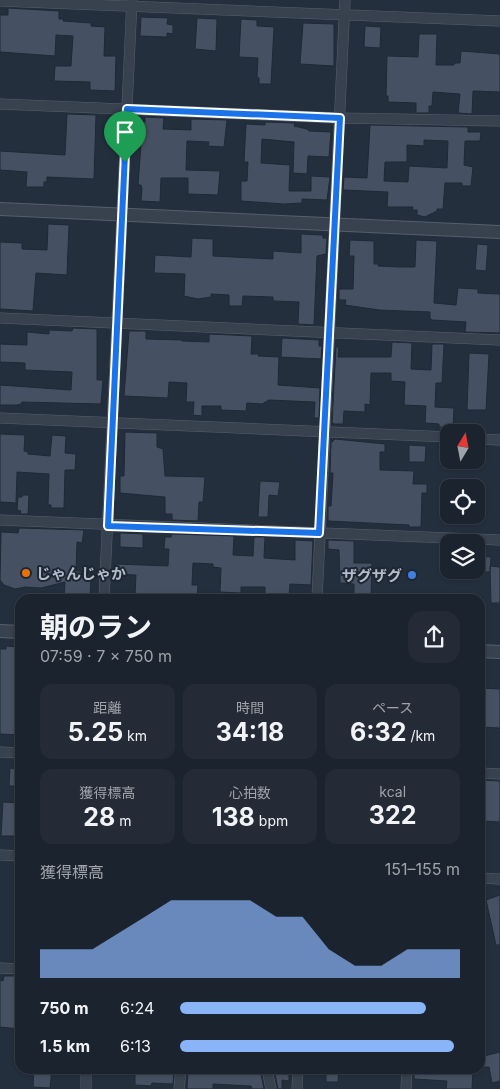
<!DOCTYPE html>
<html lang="ja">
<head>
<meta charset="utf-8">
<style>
  body { margin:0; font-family:Inter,"Noto Sans JP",sans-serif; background:#242b36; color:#f1f3f6; height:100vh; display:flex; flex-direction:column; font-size:19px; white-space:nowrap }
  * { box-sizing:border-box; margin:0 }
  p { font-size:16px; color:#a0a4aa }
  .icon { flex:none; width:28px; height:28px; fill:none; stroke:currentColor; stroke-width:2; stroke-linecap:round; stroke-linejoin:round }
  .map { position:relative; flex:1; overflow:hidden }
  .panel { position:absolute; left:15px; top:594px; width:470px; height:480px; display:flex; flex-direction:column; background:#1b232e; border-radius:15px; box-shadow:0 1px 4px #0004,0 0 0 1px #39404a }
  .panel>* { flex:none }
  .needle { width:32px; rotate:10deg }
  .controls { position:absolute; left:440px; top:424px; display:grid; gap:10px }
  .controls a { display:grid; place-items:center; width:45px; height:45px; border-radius:10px; background:#1b232e; box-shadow:0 1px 4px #0004,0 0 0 1px #39404a; font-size:25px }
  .pin { position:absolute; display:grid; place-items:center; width:42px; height:42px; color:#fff; margin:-51px -21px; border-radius:50% 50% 50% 0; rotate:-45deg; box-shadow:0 0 5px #0007 }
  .pin .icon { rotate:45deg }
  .round { display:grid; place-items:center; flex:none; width:52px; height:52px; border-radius:15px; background:#242b36 }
  .overview { display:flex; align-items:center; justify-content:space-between; height:85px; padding:0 25px }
  h1 { font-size:28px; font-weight:700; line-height:38px }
  .stats { display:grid; grid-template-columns:repeat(3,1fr); gap:8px; height:85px; padding:5px 25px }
  .stats div { display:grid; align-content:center; border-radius:12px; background:#242b36; text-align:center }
  .stats b { font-size:25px; font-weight:700 }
  .stats small { font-size:14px; font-weight:400 }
  .stats p { font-size:14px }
  .chart { height:140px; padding:10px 25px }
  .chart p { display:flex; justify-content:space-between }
  .chart svg { width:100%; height:90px; margin-top:5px; fill:#8ab4f8; opacity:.7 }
  ul { padding:0 25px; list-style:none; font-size:16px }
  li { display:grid; grid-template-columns:80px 60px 1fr; align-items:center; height:38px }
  li i { height:12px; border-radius:6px; background:#8ab4f8 }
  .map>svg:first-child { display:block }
  .building { fill:#455162; stroke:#1f2835; fill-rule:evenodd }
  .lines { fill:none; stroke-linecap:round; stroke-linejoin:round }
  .minor-casing { stroke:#565f6c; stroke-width:11 }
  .tertiary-casing { stroke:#565f6c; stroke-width:14 }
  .minor { stroke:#38414e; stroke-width:10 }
  .tertiary { stroke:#38414e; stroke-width:12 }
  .route-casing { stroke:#fff; stroke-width:10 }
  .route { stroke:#1a73e8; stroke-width:6 }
  .food-dot { fill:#e8710a; stroke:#1d2633; stroke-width:2 }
  .shop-dot { fill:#3f7fe0; stroke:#1d2633; stroke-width:2 }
  .labels { text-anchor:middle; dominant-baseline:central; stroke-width:4; stroke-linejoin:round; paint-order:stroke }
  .poi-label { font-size:15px; font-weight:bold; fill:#b4bcc9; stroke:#1d2633; text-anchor:start }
</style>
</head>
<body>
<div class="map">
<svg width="500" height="1089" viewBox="0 0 500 1089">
  <rect width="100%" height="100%" fill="#242f3e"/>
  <!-- building -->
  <path class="building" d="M8 8 59 11V19H64L63 21 91 23V26L105 27 104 56H116L115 91 90 90V82L54 81 55 66H71L73 36 56 35 55 56 0 52V15H8Z
    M141 17 168 18 167 24 173 25V34L167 33V37L140 36Z
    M197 18 217 19 216 51 195 49Z
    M241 19 257 20V26L274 27 271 84H259V78L257 77 258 58 239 57Z
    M303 23 334 24V66L300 64Z
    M365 26 381 27 380 48 364 47Z
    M419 34H437L436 65H454V63H460L461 51 500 54V92L473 91 472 114 458 113 460 94 433 92 432 106H429V113H416V103L388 102V96H386L387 56 418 57Z
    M67 114 96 115 94 179 47 177V182H44V187H26L27 172 0 170V151L65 155Z
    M145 117 164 118 163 129 191 130V119L227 120 224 147 208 146 209 142 187 141 186 170 220 171 218 195 188 194V178H161L160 202 141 201 142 189 141 185H138L142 131H139L140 122H145Z
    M265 122 295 123 294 126 307 129 309 131 331 132 329 157 308 156 307 174 293 173 294 142 262 139 261 163 290 165 289 191H311V176L330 177 327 200 302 199V203L284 204 241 201V181H247L248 162H244L246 124 265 125Z
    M370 125 468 127V132H481L480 141H465L464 165 473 167 471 186H462V183H445L443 209H437V211L425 217 417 215V210H412L413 207H387L388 192 343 190 344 177 367 178ZM424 140 448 141 447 168 409 166 408 182 384 181 385 162H407V145L424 146Z
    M48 224 69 225 67 275 36 273 33 311 0 309V242L22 243V249L47 250Z
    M301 234 323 235V238H327L326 254 317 256 314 325 298 324 299 302 273 301V297L243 296 242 306H229V295L211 294V297L198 299 184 296 185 274 154 273 155 255 191 257 192 238 213 239V256L273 259V251L301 253Z
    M350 240 374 241V264H379L378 266 400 267H415L416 240 437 241 434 303 456 305 458 288 478 289V293L500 294V333L465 332 466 322 432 320 430 318V312L379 310 345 305 346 300H339V289H353L354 256H349Z
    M477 244 488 245 486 271 475 270Z
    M73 328 97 329V380H103L101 404 22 402 21 404 17 405H0V385L71 390 72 372 25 370V363L0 362V344L27 345V332L49 334V330L72 331Z
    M129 331H146V339L182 340V341L209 342V334L252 336 251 354H259L258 356 279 357 278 385 320 388 319 418H314L315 402 269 400 262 404 247 403 246 411 221 410V406H202V416L193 415 194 402H186L187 383 169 382 168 398 124 396Z
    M282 338 319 340V346H322L321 359 281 357Z
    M392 342 412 343 411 369 431 370 432 344H444L442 383H436L435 407 454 408 453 428 439 427V424L425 423 426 406 404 405 405 382 391 381V373H371L370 405 365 404V412L344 411 343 424H334L332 422 336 347H339L338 357H391Z
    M469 353 489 354 486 410H467Z
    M125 432 157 433V447L163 449 165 476 205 477 203 502H199L198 521 172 520V514H165V497L120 493V476H124Z
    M0 434 25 435 24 451 28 452V454L50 456 52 435 66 436 65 453 76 454 75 470H65L64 508H51V505H48L49 474 17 472 16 503 0 502Z
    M335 439 385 444V452H380V470L414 471 413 484H427V493H422L421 527H409V525L328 521V506H331L333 473H330L331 443Z
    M409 445 426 446 425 462H409Z
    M260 481 280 482 278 496 269 495 268 517H258Z
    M22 495H29L28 514H20L21 511 17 510 18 497H22Z
    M19 528 84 530 82 543 77 542 76 571H81V577H91L90 597 72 599V596H64L65 582 41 588 25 587 15 589 4 585 0 580 1 532 18 533Z
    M120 533 143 534V548L120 547Z
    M172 534 234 536 233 555 253 556 254 537H265L264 558 295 560V540L313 541 311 585 290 584 289 595 265 594V587H241V593L220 592 221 568 213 567V564L193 563 192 585H198L197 599H169V596L135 595 136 575 116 574V564L168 566 169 549H164L165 537H171Z
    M328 540 354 541V563H372L371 595 354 594V584L340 583 339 550 328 549Z
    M476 556 491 557 490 572H476Z
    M490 566 500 567V603H491Z
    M6 646 20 647V735L0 734V649H6Z
    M480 688 500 689V728L480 727Z
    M10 768 20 769V786H9Z
    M480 780 500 781V822L480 821Z
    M3 802 20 803V836H1Z
    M500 895V945H496L486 900Z
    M4 976H20V1029L0 1027V980L3 981Z
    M500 1052V1081L492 1083 489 1067H480V1057Z
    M34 1069H52L50 1088 33 1087Z
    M140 1069H174L173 1084 152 1083 151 1086 135 1085V1073H140Z
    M188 1069H260L264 1089H252L251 1086 213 1084V1089H187Z
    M274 1069H289V1081L282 1080V1089H278Z
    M326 1069H339L338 1082H326Z
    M414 1069H473L472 1089H446L447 1081 414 1079Z"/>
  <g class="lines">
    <defs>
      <path id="minor" d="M0 1 500 21
        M0 104 340 118 500 121
        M0 318 500 340
        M0 418 449 437
        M476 439 500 440
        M0 520 500 540
        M104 599 132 0
        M317 599 345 0
        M0 752 20 753
        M480 773 500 774
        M0 855 20 856
        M480 878 500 879
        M0 968 20 969
        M267 1069 271 1089
        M86 1089V1069
        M179 1089 181 1069
        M297 1089 298 1069
        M406 1089 407 1069"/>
      <path id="tertiary" d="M0 209 500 232
        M0 631 20 632
        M480 651 500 652"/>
    </defs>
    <!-- minor casing -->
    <use href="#minor" class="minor-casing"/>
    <!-- tertiary casing -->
    <use href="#tertiary" class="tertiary-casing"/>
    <!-- minor -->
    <use href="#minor" class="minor"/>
    <!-- tertiary -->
    <use href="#tertiary" class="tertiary"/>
  </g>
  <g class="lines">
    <defs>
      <path id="route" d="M127 109 340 118 319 533 108 526Z"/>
    </defs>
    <!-- route casing -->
    <use href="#route" class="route-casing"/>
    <!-- route -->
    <use href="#route" class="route"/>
  </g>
  <!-- markers -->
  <circle class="food-dot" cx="26" cy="573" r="5"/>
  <circle class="shop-dot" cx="412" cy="575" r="5"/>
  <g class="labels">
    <!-- poi labels -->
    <g class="poi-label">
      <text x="36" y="573">じゃんじゃか</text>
      <text x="402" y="575" text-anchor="end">ザグザグ</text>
    </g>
  </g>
</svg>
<div class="controls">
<a><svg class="needle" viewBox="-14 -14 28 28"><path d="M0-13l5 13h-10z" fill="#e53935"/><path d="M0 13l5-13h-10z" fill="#a0a4aa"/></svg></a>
<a><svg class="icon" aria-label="locate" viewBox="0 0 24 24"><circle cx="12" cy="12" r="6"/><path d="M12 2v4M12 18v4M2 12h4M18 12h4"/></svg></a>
<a><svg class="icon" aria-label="layers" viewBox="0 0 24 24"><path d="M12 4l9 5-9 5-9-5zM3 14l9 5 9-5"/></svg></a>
</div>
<div class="pin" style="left:125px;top:162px;background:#1e9e55"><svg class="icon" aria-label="arrive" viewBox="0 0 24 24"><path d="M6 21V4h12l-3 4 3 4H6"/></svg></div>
<section class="panel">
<div class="overview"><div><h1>朝のラン</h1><p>07:59 · 7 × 750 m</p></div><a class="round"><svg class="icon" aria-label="share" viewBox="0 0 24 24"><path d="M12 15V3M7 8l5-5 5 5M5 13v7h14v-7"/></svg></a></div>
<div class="stats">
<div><p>距離</p><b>5.25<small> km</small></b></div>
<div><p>時間</p><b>34:18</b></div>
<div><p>ペース</p><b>6:32<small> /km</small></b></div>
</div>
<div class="stats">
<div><p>獲得標高</p><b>28<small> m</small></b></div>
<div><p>心拍数</p><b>138<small> bpm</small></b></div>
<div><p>kcal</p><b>322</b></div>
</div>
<div class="chart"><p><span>獲得標高</span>151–155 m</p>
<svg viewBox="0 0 160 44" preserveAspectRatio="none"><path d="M0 44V30L10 30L20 30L30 22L40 14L50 6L60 6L70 6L80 6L90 14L100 14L110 30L120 38L130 38L140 30L150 30L160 30V44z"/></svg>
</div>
<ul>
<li><b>750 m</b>6:24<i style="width:88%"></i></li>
<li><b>1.5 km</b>6:13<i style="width:98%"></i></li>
</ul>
</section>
</div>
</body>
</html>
